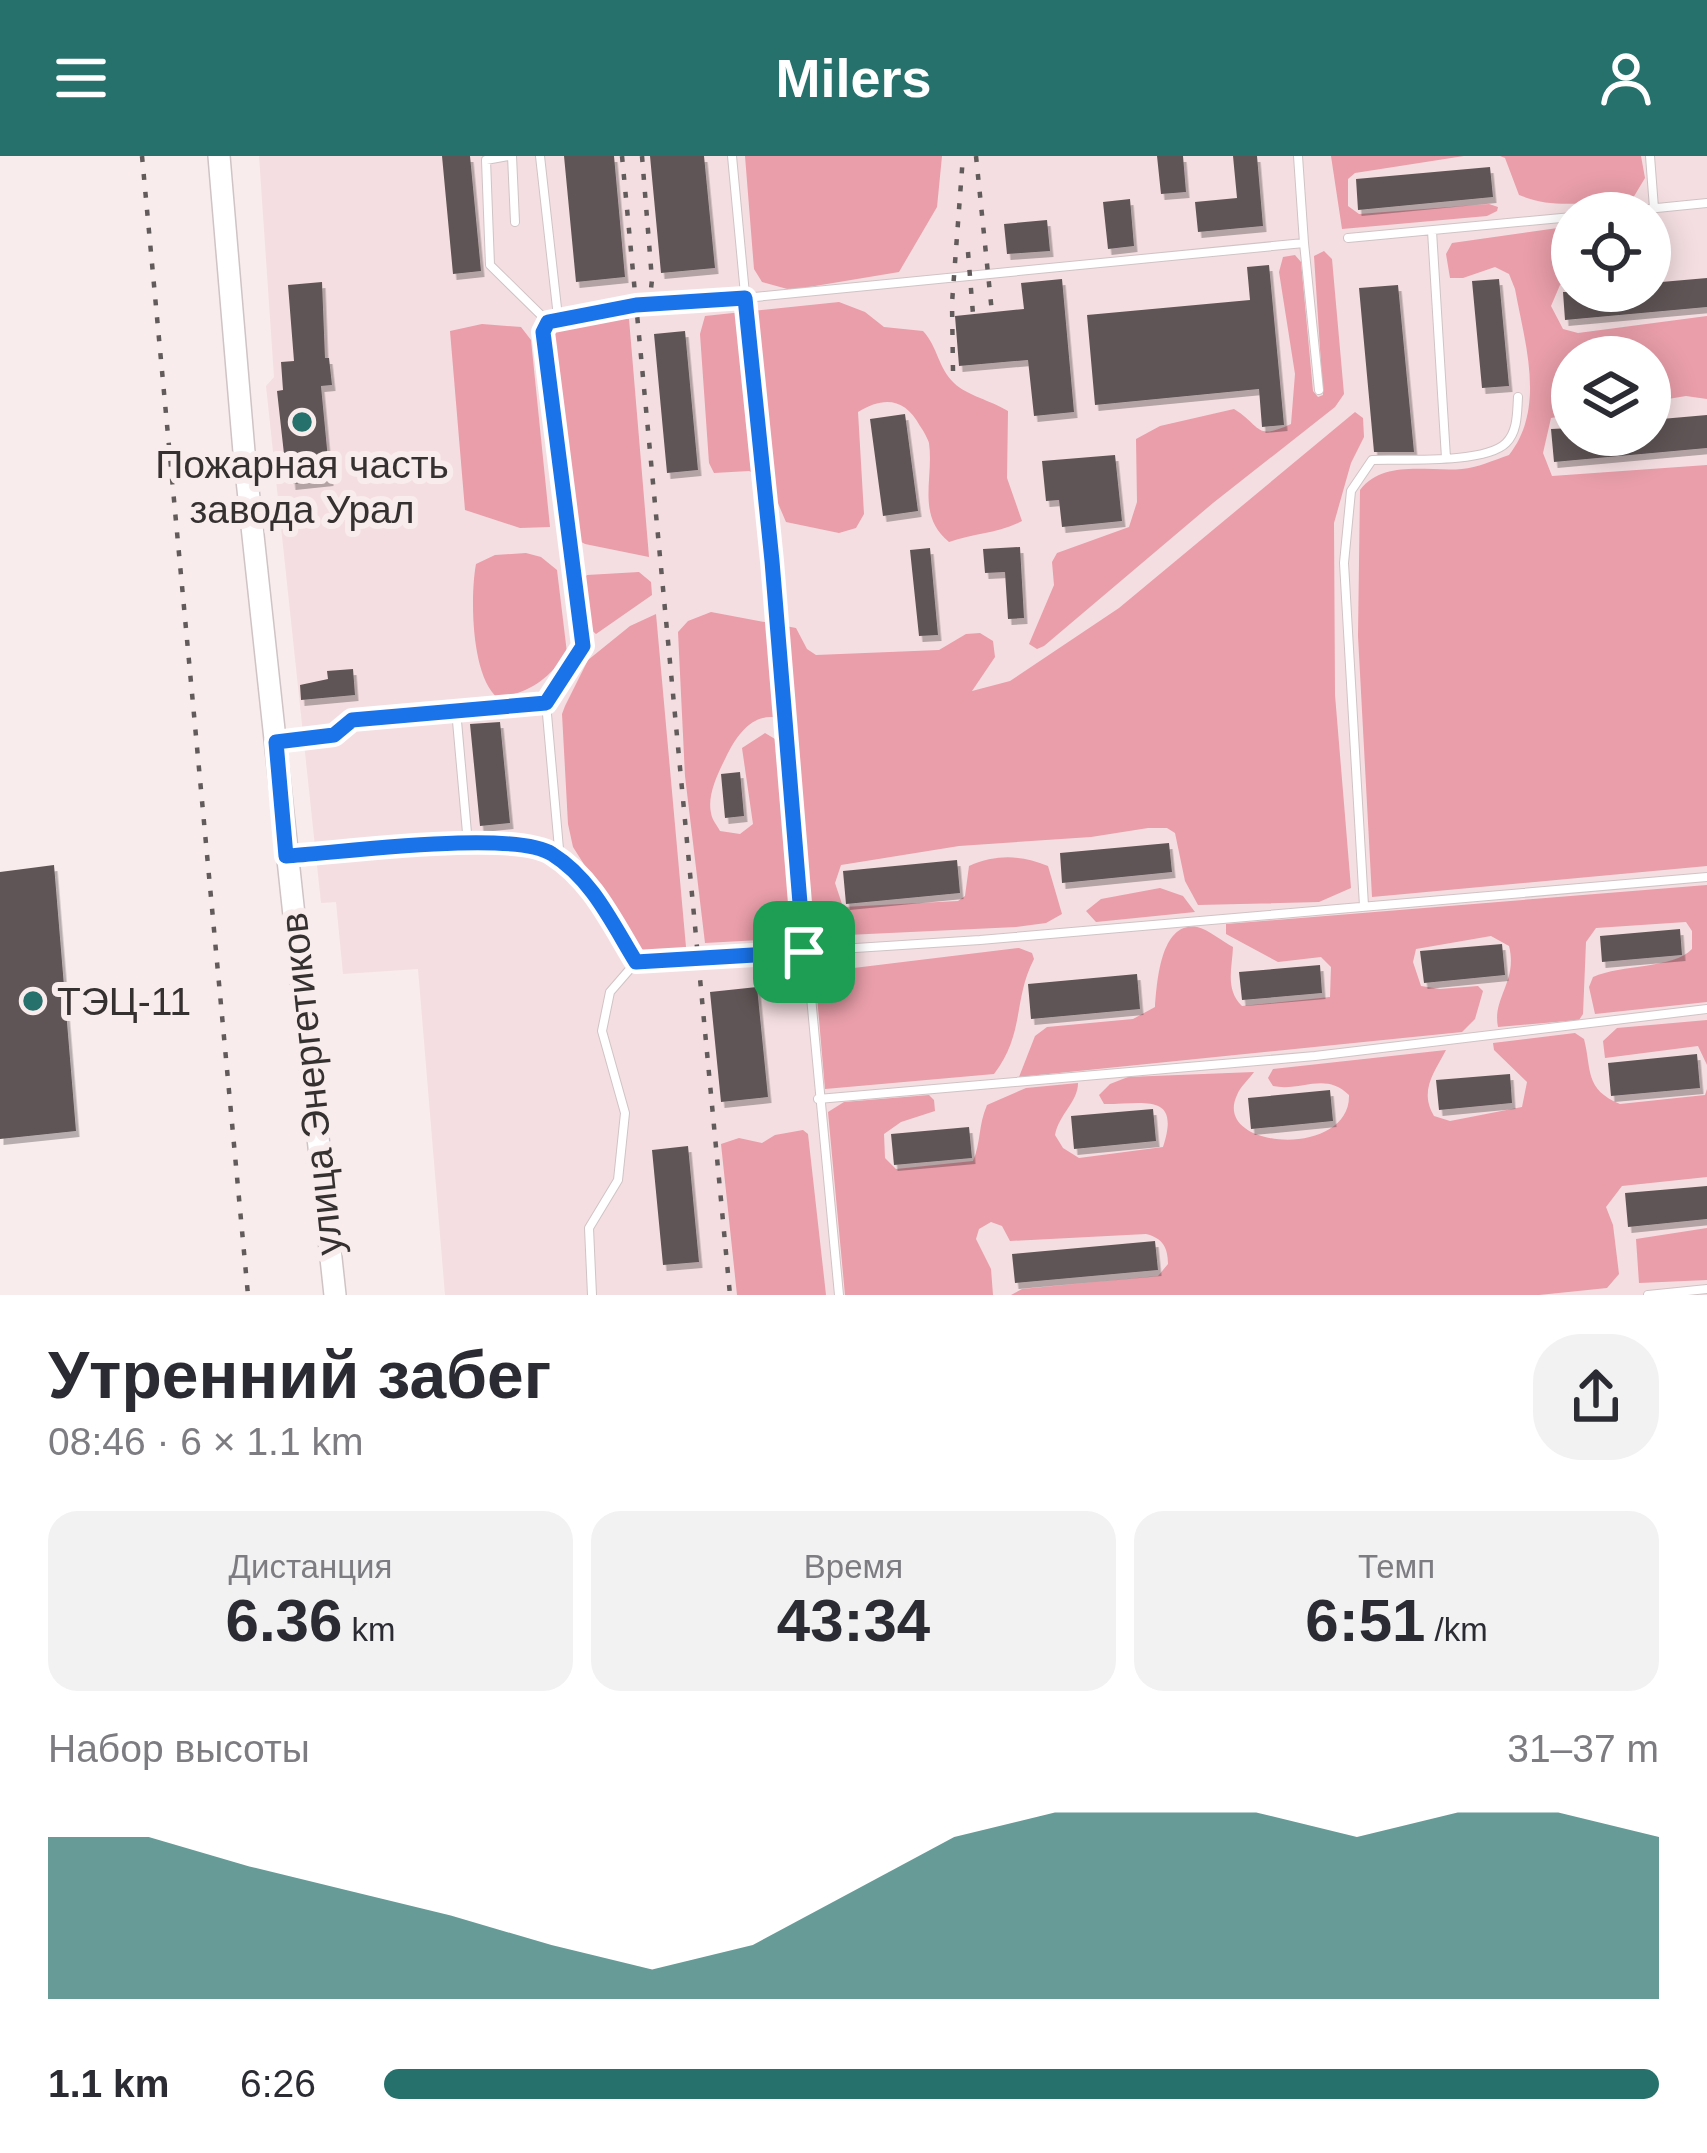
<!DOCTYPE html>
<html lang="ru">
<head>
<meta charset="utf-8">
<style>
  body { margin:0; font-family:Arial,sans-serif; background:#f2f2f3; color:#2b2b33; height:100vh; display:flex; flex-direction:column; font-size:45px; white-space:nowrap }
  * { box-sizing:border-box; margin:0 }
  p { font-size:39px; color:#7c7c81 }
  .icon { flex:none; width:66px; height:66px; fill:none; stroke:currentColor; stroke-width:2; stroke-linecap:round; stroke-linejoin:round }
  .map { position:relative; height:1139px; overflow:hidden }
  .panel { display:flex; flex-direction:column; background:#fff; flex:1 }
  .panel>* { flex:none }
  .buttons { position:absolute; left:1551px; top:36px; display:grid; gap:24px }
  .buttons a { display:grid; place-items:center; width:120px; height:120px; border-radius:50%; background:#fff; box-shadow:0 6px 30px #0003; font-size:60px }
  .pin { position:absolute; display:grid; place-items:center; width:102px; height:102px; color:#fff; margin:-51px; border-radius:24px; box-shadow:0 6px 18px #0006 }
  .round { display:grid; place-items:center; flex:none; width:126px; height:126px; border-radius:48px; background:#f2f2f3 }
  .summary { display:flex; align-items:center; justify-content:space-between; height:204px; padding:0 48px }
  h1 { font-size:66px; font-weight:700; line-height:90px }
  .metrics { display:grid; grid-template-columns:repeat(3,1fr); gap:18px; height:204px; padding:12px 48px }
  .metrics div { display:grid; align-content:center; border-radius:30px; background:#f2f2f3; text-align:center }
  .metrics b { font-size:60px; font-weight:700 }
  .metrics small { font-size:33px; font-weight:400 }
  .metrics p { font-size:33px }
  .chart { height:336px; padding:24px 48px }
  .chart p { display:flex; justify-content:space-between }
  .chart svg { width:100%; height:216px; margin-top:12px; fill:#27716c; opacity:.7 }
  ul { padding:0 48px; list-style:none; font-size:39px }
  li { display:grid; grid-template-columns:192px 144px 1fr; align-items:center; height:90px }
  li i { height:30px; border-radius:15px; background:#27716c }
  header { display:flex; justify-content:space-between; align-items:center; height:156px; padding:0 48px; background:#27716c; color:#fff; font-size:54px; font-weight:700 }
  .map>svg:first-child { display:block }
  .built { fill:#f4dee1; fill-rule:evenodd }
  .forest { fill:#e99ea9 }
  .building { fill:#605556; filter:url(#shadow) }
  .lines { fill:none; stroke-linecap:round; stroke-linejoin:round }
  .service-casing { stroke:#d0c3c5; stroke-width:10 }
  .tertiary-casing { stroke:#d0c3c5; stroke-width:24 }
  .service { stroke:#fff; stroke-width:8 }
  .tertiary { stroke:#fff; stroke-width:21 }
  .rail { stroke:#625b5b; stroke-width:4.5; stroke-dasharray:6 12; stroke-linecap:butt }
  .route-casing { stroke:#fff; stroke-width:24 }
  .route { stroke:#1a73e8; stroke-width:15 }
  .poi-dot { fill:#27716c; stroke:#f9eced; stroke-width:4.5 }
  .labels { text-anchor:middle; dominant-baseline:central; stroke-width:12; stroke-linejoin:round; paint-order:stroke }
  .poi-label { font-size:39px; fill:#363131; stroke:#f9eced }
  .street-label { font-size:39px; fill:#363131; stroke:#f9eced }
</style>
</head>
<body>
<header><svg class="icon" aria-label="menu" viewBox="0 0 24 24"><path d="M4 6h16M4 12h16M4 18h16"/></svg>Milers<svg class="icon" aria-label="person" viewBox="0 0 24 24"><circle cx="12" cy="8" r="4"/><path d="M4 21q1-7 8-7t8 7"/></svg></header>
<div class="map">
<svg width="1707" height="1139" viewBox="0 0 1707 1139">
  <defs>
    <filter id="shadow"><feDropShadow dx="3.5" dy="6" stdDeviation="0" flood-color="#0004"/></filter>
  </defs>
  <rect width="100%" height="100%" fill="#f9eced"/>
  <!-- built -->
  <path class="built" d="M259 0H1707V1139H445L418 813 343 818 336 746 321 747 266 230 274 221ZM1572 57H1650V135H1572ZM1572 201H1650V279H1572Z"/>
  <!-- forest -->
  <path class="forest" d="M745 0H942L937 51 899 116 791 134 762 126 754 113Z
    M1331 0H1464L1355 17 1348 23V50L1359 58 1489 48 1498 51 1497 55 1487 60 1342 73Z
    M1500 0H1641L1645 22 1633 42C1592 45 1558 55 1519 39L1505 2Z
    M1572 70V127L1560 129 1551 150 1563 173 1578 177 1707 160V243L1686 240 1650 246V201H1572V258L1551 262 1543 297 1552 320 1707 309V710L1372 741 1358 480 1360 334C1384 303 1428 316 1462 313 1477 312 1494 304 1509 299 1546 252 1525 188 1515 133L1509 118 1495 111 1463 122H1450L1446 98 1452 87Z
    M1324 95 1332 103 1344 238 1335 251 1213 347 1044 490 1037 493 1029 488 1054 429 1052 406 1057 397 1129 371 1137 346 1136 283 1160 270 1234 253C1262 270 1254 285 1291 268L1295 218 1279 116 1283 101 1295 99 1301 106 1313 235 1318 241 1323 239 1314 100Z
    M839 146 865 156 884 171 923 175C938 191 938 212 954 227 966 239 992 245 1008 255L1007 322 1022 365C998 378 974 377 949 386 916 359 934 323 929 287 928 283 923 274 920 270 905 242 884 240 858 256L864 358 856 372 839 377 786 366 768 324 749 315 714 317 709 307 700 178 705 160Z
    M595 162 629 163 649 401 585 388 574 382 551 188 556 176Z
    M482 168 521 171 531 184 550 371 520 372 465 354 450 175Z
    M1355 256 1363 262 1364 281 1351 307 1334 367 1335 539 1351 732 1319 746 1198 749 1185 725 1175 677 1167 672H1148L1091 681 959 690 841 709 835 727 843 751 958 745 965 740 969 710C997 698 1021 699 1048 710L1062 758 1046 767 1016 771 826 780 807 775C805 705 794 637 793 568 760 549 740 572 726 601 718 617 707 639 711 657 712 664 717 669 720 675L740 678 753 668 742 592 765 577 775 583 782 600 798 782 705 787 685 620 678 476 688 465 711 456 796 472 807 493 816 499 939 494 966 478 980 477 993 485 995 501 972 535 1010 525 1119 452Z
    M526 397 541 401 557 414 567 497C547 524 531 536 498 542 471 521 470 440 476 408L495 399Z
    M639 416 651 426 652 439 596 478 590 473 581 426 587 419Z
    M656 458 686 791 651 798 639 795 573 691 568 668 562 558 565 550 588 504 630 470Z
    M1707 729V846L1595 858 1589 831 1593 821C1622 808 1673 813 1692 793V775L1686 766 1596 772 1586 786 1583 858 1579 864 1498 871C1492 842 1518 825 1509 790L1491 780 1416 793 1413 806 1421 830 1440 833 1478 830 1483 835 1475 863 1462 876 1019 921 1035 880 1047 871 1133 863 1155 851C1157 828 1160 765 1197 771 1208 773 1223 786 1233 791 1232 813 1225 833 1242 850L1330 841 1331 811 1321 801 1278 806 1226 778V768Z
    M1160 732 1183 740 1195 756 1096 766 1086 755 1101 743Z
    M1019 792 1032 797 1034 803C1013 843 1025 878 994 918L825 933 817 840 829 815Z
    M1707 864V909L1698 890 1605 902 1603 885 1617 872Z
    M1575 877 1584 883C1592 914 1584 933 1620 948L1705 939 1707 933V1021L1622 1030 1606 1051 1613 1069 1619 1118 1607 1132 1539 1139H1011L1022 1133 1158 1120 1168 1108C1168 1092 1163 1082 1146 1078L1010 1085 1002 1070 991 1066 979 1073 976 1083 991 1113 993 1139H845L828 956 844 946 929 939 934 944 935 955 901 966 884 978 885 1002 896 1013 973 1005C981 987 978 970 987 949L1026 932 1078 927C1078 946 1059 958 1055 979L1063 992 1079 1002 1163 991C1181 936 1145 948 1104 948L1099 939 1110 928 1128 921 1254 916C1249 923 1240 931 1237 939 1211 994 1351 1003 1349 939 1325 915 1301 936 1273 930L1268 922 1273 913 1446 894C1434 917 1419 935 1434 960L1450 965 1522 951 1527 926 1494 894 1493 887Z
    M803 974 808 978 826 1139H737L721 988 739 982 762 987 775 979Z
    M1707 1072V1124L1639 1127 1636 1083Z"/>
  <!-- building -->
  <path class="building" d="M442 0H470L481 115 453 118Z
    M564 0H614L625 121 576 126Z
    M650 0H704L715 112 661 117Z
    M1157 0H1183L1186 36 1161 38Z
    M1233 0H1257L1263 70 1198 76 1195 46 1237 42Z
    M1490 11 1493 41 1358 54 1356 23Z
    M1130 43 1134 90 1108 93 1103 46Z
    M1047 64 1050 95 1007 98 1004 68Z
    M1269 109 1284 269 1262 271 1259 233 1095 249 1087 159 1250 144 1247 111Z
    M1707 122V151L1565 164 1563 136 1650 135V127Z
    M1062 123 1074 256 1034 260 1028 204 959 210 955 160 1024 153 1021 127Z
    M1499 123 1509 230 1482 232 1472 125Z
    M322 126 325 202H329L332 229 321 230 330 324 292 328 289 298H284L277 235 283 234 281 206 294 205 288 129Z
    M1398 129 1414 296H1374L1359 132Z
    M685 175 698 314 667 317 654 178Z
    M905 258 918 355 883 360 870 263Z
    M1707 259V292L1554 306 1551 273 1572 272V279H1650V264Z
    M1115 299 1122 365 1062 371 1059 344 1046 345 1042 305Z
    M1020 391 1024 462 1008 463 1005 416 985 417 983 393Z
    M930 392 938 479 919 480 910 394Z
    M353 513 355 539 301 544 300 529 328 523 327 515Z
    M500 566 510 667 480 670 470 568Z
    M740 616 744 660 725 662 721 618Z
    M1169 687 1172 716 1062 727 1060 697Z
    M957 704 960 737 846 748 843 715Z
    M54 709 76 975 0 983V716Z
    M1680 773 1682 799 1602 806 1600 780Z
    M1502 788 1505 819 1424 827 1420 795Z
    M1320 809 1322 837 1242 844 1239 816Z
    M1137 818 1140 853 1031 863 1028 828Z
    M757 831 768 941 721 946 710 836Z
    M1697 898 1700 932 1611 940 1608 907Z
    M1510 918 1512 947 1439 954 1436 924Z
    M1330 934 1333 965 1251 973 1248 942Z
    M1153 953 1156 985 1074 993 1071 960Z
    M969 971 972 1002 894 1009 891 978Z
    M688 990 699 1106 663 1109 652 994Z
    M1707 1030V1063L1628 1071 1625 1037Z
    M1155 1085 1158 1114 1015 1127 1012 1098Z"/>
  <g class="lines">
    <defs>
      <path id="service" d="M508 0 486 4 490 109 548 166
        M512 0 515 66
        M540 0 558 161
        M732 0 839 1139
        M1298 0 1304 87
        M1650 0 1654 52
        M1607 57 1707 47
        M1432 75 1446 302
        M1348 82 1572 61
        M546 547 560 704
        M456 554 468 688
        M277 586 334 579 352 564 546 547 583 490 543 176 548 166 558 161 636 149 745 142 1304 87 1319 234
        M294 700C343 697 517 676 552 697 592 722 612 767 636 806L980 784 1707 721
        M1364 750 1344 407 1351 335 1372 304C1402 303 1485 308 1506 287 1518 275 1517 256 1518 241
        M818 943 1315 900 1707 853
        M592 1139 589 1072 618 1024 625 957 602 875 610 836 636 806
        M1648 1139 1707 1133"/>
      <path id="tertiary" d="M219 0 244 296 335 1139"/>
    </defs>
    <!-- service casing -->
    <use href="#service" class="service-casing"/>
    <!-- tertiary casing -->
    <use href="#tertiary" class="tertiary-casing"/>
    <!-- service -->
    <use href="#service" class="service"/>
    <!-- tertiary -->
    <use href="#tertiary" class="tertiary"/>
    <!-- rail -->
    <path class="rail" d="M142 0 248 1139
      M622 0 730 1139
      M642 0 652 124 648 159
      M976 0 992 157
      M968 96 973 158
      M953 215 952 147 963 0"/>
  </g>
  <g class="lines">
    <defs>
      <path id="route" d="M745 142 772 405 804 796 636 806C612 767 592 723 552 698 514 673 338 697 286 700L276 586 334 579 352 564 546 547 583 490 543 176 548 166 636 149Z"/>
    </defs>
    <!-- route casing -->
    <use href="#route" class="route-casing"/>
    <!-- route -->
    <use href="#route" class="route"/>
  </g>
  <!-- markers -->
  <g class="poi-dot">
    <circle cx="302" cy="266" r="12"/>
    <circle cx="33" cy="845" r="12"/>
  </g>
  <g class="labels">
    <!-- poi labels -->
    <g class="poi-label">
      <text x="302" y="308">Пожарная часть<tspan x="302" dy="45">завода Урал</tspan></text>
      <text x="57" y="845" text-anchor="start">ТЭЦ-11</text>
    </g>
    <!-- street labels -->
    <g class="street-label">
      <text transform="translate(311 928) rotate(-96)">улица Энергетиков</text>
    </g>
  </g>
</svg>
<div class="buttons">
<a><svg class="icon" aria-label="locate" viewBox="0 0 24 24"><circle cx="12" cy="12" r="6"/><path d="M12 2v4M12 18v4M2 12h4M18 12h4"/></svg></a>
<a><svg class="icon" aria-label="layers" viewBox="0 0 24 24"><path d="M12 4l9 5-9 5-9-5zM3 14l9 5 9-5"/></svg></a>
</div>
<div class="pin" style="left:804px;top:796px;background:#1e9e55"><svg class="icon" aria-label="arrive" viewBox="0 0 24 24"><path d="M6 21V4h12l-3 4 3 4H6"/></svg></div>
</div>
<section class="panel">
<div class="summary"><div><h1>Утренний забег</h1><p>08:46 · 6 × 1.1 km</p></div><a class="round"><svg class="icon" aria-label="share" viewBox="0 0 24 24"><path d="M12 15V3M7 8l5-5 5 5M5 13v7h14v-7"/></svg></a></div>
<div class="metrics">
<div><p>Дистанция</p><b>6.36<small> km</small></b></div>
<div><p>Время</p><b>43:34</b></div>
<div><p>Темп</p><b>6:51<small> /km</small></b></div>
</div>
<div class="chart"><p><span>Набор высоты</span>31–37 m</p>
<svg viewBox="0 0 160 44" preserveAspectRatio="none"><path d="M0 44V11L10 11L20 17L30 22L40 27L50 33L60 38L70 33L80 22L90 11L100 6L110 6L120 6L130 11L140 6L150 6L160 11V44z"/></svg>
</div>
<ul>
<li><b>1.1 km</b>6:26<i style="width:100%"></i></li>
</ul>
</section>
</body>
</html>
